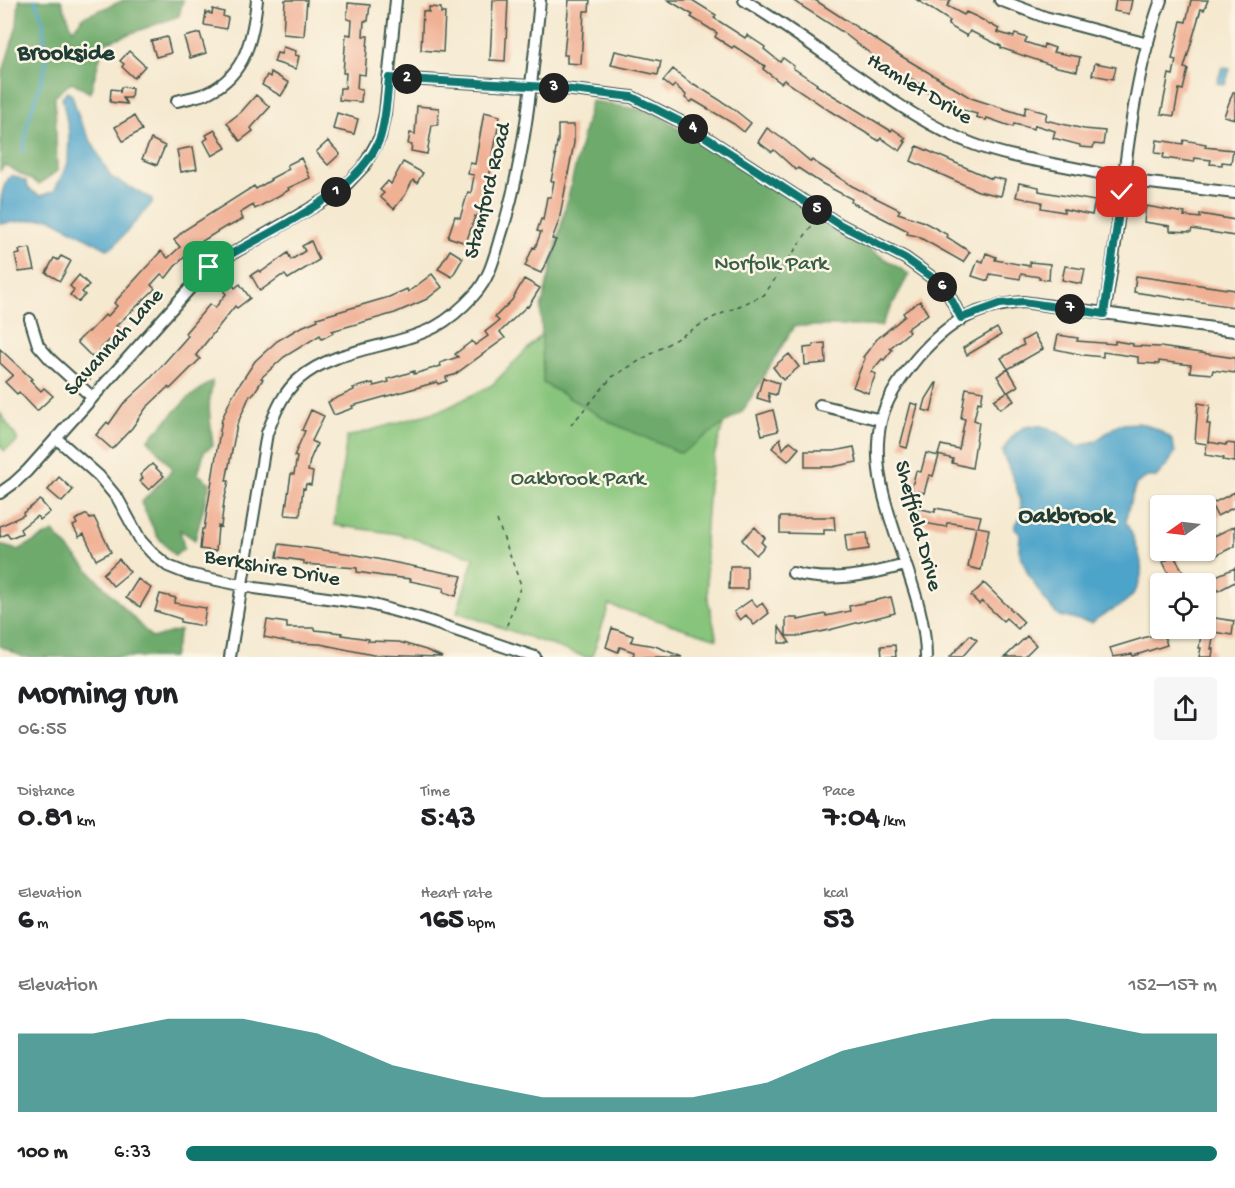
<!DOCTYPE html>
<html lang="en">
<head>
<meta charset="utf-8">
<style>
  body { margin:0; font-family:"Gochi Hand",sans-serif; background:#f6f6f6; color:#202124; height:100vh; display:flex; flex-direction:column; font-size:22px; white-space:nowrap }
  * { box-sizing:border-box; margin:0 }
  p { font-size:20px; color:#757577 }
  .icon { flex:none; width:33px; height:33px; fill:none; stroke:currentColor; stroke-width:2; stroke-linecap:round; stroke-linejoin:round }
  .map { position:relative; height:657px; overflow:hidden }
  .drawer { display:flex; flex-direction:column; background:#fff; flex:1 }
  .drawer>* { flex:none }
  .needle { width:39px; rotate:256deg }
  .fabs { position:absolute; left:1150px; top:495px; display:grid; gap:12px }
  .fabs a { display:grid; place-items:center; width:66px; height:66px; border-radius:6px; background:#fff; box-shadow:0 2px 4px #0004; font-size:30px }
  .pin { position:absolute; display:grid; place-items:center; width:51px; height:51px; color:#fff; margin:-26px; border-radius:12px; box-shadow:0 3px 9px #0006 }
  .km { position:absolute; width:30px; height:30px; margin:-15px; border-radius:50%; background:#222; color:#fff; font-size:16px; line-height:30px; text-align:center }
  .round { display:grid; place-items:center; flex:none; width:63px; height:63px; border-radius:6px; background:#f6f6f6 }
  .summary { display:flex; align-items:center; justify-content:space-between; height:102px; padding:0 18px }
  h1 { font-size:33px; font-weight:700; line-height:45px }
  .metrics { display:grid; grid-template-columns:repeat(3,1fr); gap:9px; height:102px; padding:6px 18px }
  .metrics div { display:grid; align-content:center }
  .metrics b { font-size:30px; font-weight:700 }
  .metrics small { font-size:16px; font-weight:400 }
  .metrics p { font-size:16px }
  .chart { height:168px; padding:12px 18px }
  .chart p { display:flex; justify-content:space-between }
  .chart svg { width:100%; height:108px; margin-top:6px; fill:#0f766e; opacity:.7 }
  ul { padding:0 18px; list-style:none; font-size:20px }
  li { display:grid; grid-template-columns:96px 72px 1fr; align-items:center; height:45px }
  li i { height:15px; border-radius:8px; background:#0f766e }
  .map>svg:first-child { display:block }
  .green { fill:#88c57c; stroke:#548158; stroke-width:1.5 }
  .forest { fill:#6eaa6c; stroke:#467450; stroke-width:1.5 }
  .water { fill:#4da4ca; stroke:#36707f; stroke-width:1.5 }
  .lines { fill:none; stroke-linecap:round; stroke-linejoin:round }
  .stream { stroke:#4da4ca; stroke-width:3 }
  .building { fill:#f0b094 }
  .minor-casing { stroke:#3f574b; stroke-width:14 }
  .path { stroke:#3f574b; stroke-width:1.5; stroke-dasharray:4.5 4.5; stroke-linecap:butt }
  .minor { stroke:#fff; stroke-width:10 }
  .route-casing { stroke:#fff; stroke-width:12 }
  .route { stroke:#0f766e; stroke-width:8 }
  .labels { text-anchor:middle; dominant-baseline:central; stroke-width:5; stroke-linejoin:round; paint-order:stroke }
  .street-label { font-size:22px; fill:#1f3d34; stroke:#fcf5e5 }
  .park-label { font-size:22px; fill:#395f46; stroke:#fcf5e5 }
  .neighbourhood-label { font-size:24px; font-weight:bold; fill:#1f3d34; stroke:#fcf5e5 }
</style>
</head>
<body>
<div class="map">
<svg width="1235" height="657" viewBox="0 0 1235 657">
  <rect width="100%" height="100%" fill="#fcf5e5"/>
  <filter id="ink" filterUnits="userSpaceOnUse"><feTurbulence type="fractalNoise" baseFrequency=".0167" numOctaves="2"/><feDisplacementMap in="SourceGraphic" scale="12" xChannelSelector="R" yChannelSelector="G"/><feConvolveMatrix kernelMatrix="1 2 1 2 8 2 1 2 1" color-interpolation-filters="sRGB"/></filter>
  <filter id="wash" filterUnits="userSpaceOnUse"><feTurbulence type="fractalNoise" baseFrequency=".008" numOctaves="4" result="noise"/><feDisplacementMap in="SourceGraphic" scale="24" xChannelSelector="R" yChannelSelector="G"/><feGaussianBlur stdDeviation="1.35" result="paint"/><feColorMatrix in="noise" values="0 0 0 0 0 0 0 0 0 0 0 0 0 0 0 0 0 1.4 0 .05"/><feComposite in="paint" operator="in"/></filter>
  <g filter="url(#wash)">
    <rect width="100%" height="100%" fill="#f5e9d0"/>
    <!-- green -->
    <path class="green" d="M792 322 724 422 714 456 709 485 705 539 708 600 717 639 609 605 592 657H585L457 612 474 557 398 534 334 525 347 437 445 409 492 385 551 325Z
      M0 413 17 438V442L4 451 0 445Z"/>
    <!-- forest -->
    <path class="forest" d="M19 0H61L73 30 83 17 124 0H183L179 16 104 43 90 93 72 82 55 96 57 171 39 184 5 165 0 171 2 75 17 25Z
      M591 101 653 112 909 274 881 326H794L743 411 681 453 614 424 543 383 541 309Z
      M212 381C213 389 210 393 209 400 209 415 211 430 213 445L204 452 198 474 210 483 195 540 180 530 184 548 175 556 157 536 141 503 173 469 148 440 187 399Z
      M53 532 152 638 180 630 173 657H23L0 646V545L18 550Z"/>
    <!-- water -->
    <path class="water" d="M1222 67 1230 69 1225 85 1217 83Z
      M67 92 72 95 80 121 111 177 152 199V203L114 246 107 249 50 218 0 224C0 206 0 184 12 175L26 181 29 189 40 196 54 191 68 163 69 132 62 97Z
      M1139 423 1157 429 1171 438 1175 452 1168 464 1156 477H1147L1136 484C1133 495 1127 508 1126 520 1126 524 1129 528 1131 532 1139 551 1147 571 1136 590 1123 610 1106 609 1092 623L1059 616 1053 610 1042 596 1027 572 1019 550 1020 534 1015 529V524L1022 516C1021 492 1011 474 1002 452 1013 432 1026 419 1051 429 1061 433 1069 442 1079 446L1095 441 1119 424Z"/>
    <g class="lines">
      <!-- stream -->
      <path class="stream" d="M23 152 27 125 46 66 43 20 35 0"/>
    </g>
    <g id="blocks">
      <!-- building -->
      <path class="building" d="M285 0H307L304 36 283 34Z
        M493 0H508L505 61 490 60Z
        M569 0H590L589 11H584L581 64 567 63V55H564Z
        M668 0H692L716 15 714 18 745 38 747 35 765 47 764 49 780 62 783 58 794 66 793 68 817 84 816 85 891 131 893 129 906 138 903 141 906 142 900 151 881 138 879 141 830 111 784 80 781 83 763 69 765 66 734 46 732 48 715 37 717 33 691 17 693 15Z
        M792 0H815L901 56 971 98 1024 115 1026 106 1035 109V110L1047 113 1045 120 1084 129 1105 131 1103 145 1094 144 1093 148 1080 147V145L1053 138 1055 131 1035 125 1034 129 1014 124 1013 127 987 118 986 120 976 117 977 114 959 109 926 92 928 89 912 79 910 82 893 71 841 31Z
        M917 0H951L947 6 964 15 966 12 977 17 999 29 997 32 1014 37 1015 34 1027 38 1025 42 1043 48 1044 44 1055 48 1053 52 1080 57 1077 71 1057 67 1001 48V46L970 31 967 36 948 25 950 21Z
        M1116 0H1132L1129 14 1114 11Z
        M1191 0H1208L1204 10 1201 9 1184 68 1188 69 1183 90 1179 89 1174 116 1161 114 1169 74 1173 75 1176 60 1172 59 1181 21 1186 22Z
        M348 3 370 5 368 21H364L363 36H368L365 75 358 74 357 89 362 90 361 102 339 100 340 88H345L346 73H343L346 34 351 35 352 20 347 19Z
        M429 7 441 8V13H445L443 52 421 50 423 11 429 12Z
        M213 9 224 12 223 16 228 18 226 29 204 25 206 12 212 14Z
        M200 33 206 53 190 58 184 37Z
        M167 37 171 53 156 57 151 41Z
        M283 47 296 51 295 55 299 56 296 69 274 62 277 53 281 54Z
        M129 51 145 66 134 78 122 67 124 64 120 61Z
        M615 51 661 61 658 75 611 65Z
        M1095 63 1116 67 1113 79 1092 75Z
        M673 69 693 85 694 84 731 107 751 123 744 132 734 124 693 100 691 102 685 98 686 95 675 85 672 88 663 81Z
        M271 72 289 83 281 96 262 85 267 75 270 77Z
        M121 87 132 88 131 98H123L127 104 110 102 111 89 119 90 120 93Z
        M1233 92H1235V119L1224 116Z
        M256 95 270 107 251 128 253 131 240 141 227 123 241 112Z
        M417 106 439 108 438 125H432L427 154 411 151 412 145 408 144 410 133 415 134Z
        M484 112 500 116 488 184 477 217 475 216 466 243 448 237 455 216 460 218 468 192 471 193 474 175 468 174 470 163 475 164Z
        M337 113 358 119 354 134 333 129Z
        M134 116 142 130 123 141 115 127Z
        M558 125H574V143L559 221 552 239 556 240 541 273 525 266 533 247 535 248 541 232 537 231 541 219 543 220 547 197H551L554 181H551L556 156H555L557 142 558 143Z
        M767 128 786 141 811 162 812 160 852 186 900 210 898 213 922 221 948 235 947 237 970 252 963 262 917 236 907 234 908 231 851 202 852 199 821 183 798 168 796 170 774 150 772 152 758 142Z
        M215 130 226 148 212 156 204 141 208 138 206 135Z
        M151 139 165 146 157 165 142 159Z
        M1157 140 1183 144 1184 140 1206 144 1205 147 1233 150 1231 163 1222 162V165L1210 164 1211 160 1195 158 1194 162 1163 158 1164 154 1155 153Z
        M328 141 340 154 328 165 316 152Z
        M917 146 992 179 993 177 1005 180 1001 196 978 191 911 161Z
        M193 147 197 169 181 172 177 150Z
        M301 158 310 178 288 188 289 190 255 209 253 205 240 213 243 219 228 227V225L191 248 192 250 176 265 166 278 161 274 151 285 155 289 116 326 120 330 92 357 77 342 88 331 89 332 105 315 107 317 117 306 114 303 161 251 168 258 180 247 174 240 183 231 254 186 256 189 271 180 270 179 289 169 287 165Z
        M403 162 423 173 417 183 413 180 405 195 394 209 380 197 384 193 380 190 388 181 391 184Z
        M1019 183 1039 187V191L1095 201 1092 215 1064 209V212L1041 208 1042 202 1016 197Z
        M1146 206 1185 213 1184 216 1200 218V214L1235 220V236L1192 229 1191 232 1170 231V226L1144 222Z
        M311 241 319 260 288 279 285 275 281 276 260 291 251 275 259 270 261 272 288 253 291 260 305 251 302 246Z
        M30 248 35 270 19 272 15 255 20 254 19 250Z
        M450 250 463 258 452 277 438 269Z
        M986 253 996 257 995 260 1030 266V262L1050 264 1049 280 1039 279 1040 277 1021 274 1020 279 990 274 988 281 972 276 978 260 983 262Z
        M61 256 71 261 60 281 46 273 54 258 58 260Z
        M1065 266 1085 269 1082 284 1062 280Z
        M432 274 442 287 427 299 395 313 332 331 333 333 322 339 320 335 284 357 261 378 263 379 252 396 250 395 237 425 226 481H229L224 501 221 527 218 526 216 551 200 549 202 529H204L222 419 232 396 255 361 277 341 299 328 318 320 317 318 389 297 407 289 408 292Z
        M79 275 89 285 82 292 85 295 78 302 70 295 74 290 70 286Z
        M1136 276 1235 290 1234 307 1134 292Z
        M524 279 540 288 528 307 527 306 500 332 505 338 454 375 446 377 447 381 438 384 437 382 352 406 353 408 334 415 328 402 354 390 353 388 373 383 374 386 389 382 388 379 405 374 414 371V374L441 366 440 363 458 357 455 354 472 341 475 345 488 336 485 332 499 321 495 317 512 300Z
        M232 284 235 288 240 284 250 298 237 308 235 306 196 355 200 359 170 389 168 387 146 408 132 428 112 449 96 435 107 422 109 424 123 404 149 380 188 336 185 333 210 304 215 308 226 294 223 290Z
        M920 301 928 314 907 329 909 332 890 348 892 350 884 360 882 359 871 372 876 374 868 393 853 387 865 358 863 357 877 339 905 316 903 313Z
        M997 328 1001 335 967 355 963 348Z
        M1034 334 1043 349 1008 369 1001 358 1024 345 1022 341Z
        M1058 335 1078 338 1077 341 1115 344V341L1133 344V346L1160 347 1235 358V373L1213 370 1212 374 1190 372 1191 365 1159 361V364L1138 363V357L1103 352V357L1083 355 1055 349Z
        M825 343 826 363 805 365 804 348 813 347V344Z
        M0 349 32 379 30 380 41 391 44 388 53 396 37 411 19 392 17 394 5 382 13 375 0 363Z
        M789 354 799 367 783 380 773 367Z
        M1008 369 1018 386 1008 392 1014 401 1000 409 994 400 1007 392 997 376Z
        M763 377 764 378 779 383 776 395 768 393 770 402 757 398Z
        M936 383H937L931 412 923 410 926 399Z
        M966 388 983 391 981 403 978 402 974 420 979 422 972 468 952 463 953 459 938 455 941 445 959 449 965 419 961 418Z
        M911 403 918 405 907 448 900 446Z
        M1198 403 1210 405 1207 424H1210L1208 442 1226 445V443L1235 444V462L1223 460 1224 458 1205 455 1207 444 1195 442Z
        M311 410 324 416 312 441 317 444 310 460 308 471 313 472 311 485 306 484 305 489 303 488 300 516 285 515 291 474H294L297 457 294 456 305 431 302 430Z
        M773 410 778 431 762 435 757 415Z
        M780 438 783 449 790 441 799 448 788 461 772 448Z
        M854 447 857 462 832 467H805V451H834Z
        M926 453 939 456 933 476 929 475 924 493 911 490 916 471 921 472Z
        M152 464 164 476 149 490 140 481 143 478 140 475Z
        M59 477 73 490 62 502 48 490Z
        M1235 492V507L1217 516 1211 504Z
        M40 500 50 512 40 520 37 516 20 529 22 533 10 538 7 534 0 537V526L24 515 23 513Z
        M916 508 935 512V508L981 516 978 527 989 529 981 570 968 567 976 527 952 523H947L946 527 913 521Z
        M87 514 90 519 94 517 111 552 96 560 84 534 79 537 73 526 77 524 75 520Z
        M780 517H834L835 530H824V534L780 533Z
        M1235 526V546L1213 557 1206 540Z
        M755 527 765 538 761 542 765 546 756 555 742 540Z
        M867 533 869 549 847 552 845 535Z
        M279 544 352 554 462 576 456 596 443 592 444 588 410 581 411 579 383 576 357 572V568L304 564V561L277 557Z
        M1174 556 1184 573 1181 575 1184 584H1174L1163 562Z
        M119 559 130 572 113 586 103 574Z
        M730 566H747V589H729Z
        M1235 568V582L1218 591 1217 588 1206 594V580Z
        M138 579 151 588 140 607 126 598Z
        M984 583 1024 622 1018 629 1006 618 1003 621 982 601 979 604 971 596Z
        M160 594 176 598 174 603 206 608 203 626 181 622V619L155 611Z
        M891 597 895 613 829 630 801 636H786V618H798V620L826 614V616L850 611 849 606Z
        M751 600 757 607 762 603 769 613 754 625 746 615 740 620 734 612Z
        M1215 618 1234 621 1232 635 1214 632 1211 649H1213L1212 657H1199L1201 648H1199L1202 628 1213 630Z
        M267 620 287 623V628H315V630L342 633V635L369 639 368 641 399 642 426 650 442 657 373 655 320 644 293 643 264 637Z
        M779 627 790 643H779Z
        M612 628 633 636 631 642 655 646 682 657H633L634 652 620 647 618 652 606 647Z
        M1163 632 1167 645 1133 656 1132 654 1113 657 1110 648Z
        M970 635 977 640 962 657H950Z
        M1027 636 1036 645 1024 657H1005Z
        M895 645 896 657H882L881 646Z"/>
    </g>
  </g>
  <g filter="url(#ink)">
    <use href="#blocks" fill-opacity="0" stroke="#3f574b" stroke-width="1.5"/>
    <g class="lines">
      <defs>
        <path id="minor" d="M744 0C783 24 820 51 858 77 894 102 931 128 973 144 1023 163 1074 164 1124 180L1235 193
          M1000 0 1045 17 1148 44
          M389 78 547 87 632 97 687 125 839 224 905 258 934 279 948 293 961 318
          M177 101C187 98 199 97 209 92 246 74 253 37 257 0
          M1104 314C1124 210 1125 100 1161 0
          M30 319 38 345 51 360 92 397
          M820 405 881 420
          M56 438 99 476 118 499 141 541 152 553 168 566 188 574 255 588 370 604 420 618 535 657
          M0 493 14 483 27 471 209 267 327 199 347 184 364 166 380 137 385 113 396 0
          M793 573C831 583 868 575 905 565
          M230 657 267 433C275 414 282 393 299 379 336 347 392 349 435 327 448 320 463 307 474 295 489 279 494 259 500 238 525 161 532 80 540 0
          M926 657C926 579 863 498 881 421 886 398 903 375 917 358 949 321 975 307 1023 302L1235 331"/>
      </defs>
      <!-- minor casing -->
      <use href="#minor" class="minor-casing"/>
      <!-- path -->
      <path class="path" d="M90 380 91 374
        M571 425 612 377 712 318 764 295 815 221
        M497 520 521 585 506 628"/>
      <!-- minor -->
      <use href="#minor" class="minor"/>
    </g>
  </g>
  <g class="lines" filter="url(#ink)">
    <defs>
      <path id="route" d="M209 267C261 234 358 197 380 138 386 119 387 98 389 78L547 87 632 97 687 125 839 224 905 258 934 279 948 293 961 318 1000 304 1023 302 1104 314 1122 192"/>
    </defs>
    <!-- route casing -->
    <use href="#route" class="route-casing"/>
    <!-- route -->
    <use href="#route" class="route"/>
  </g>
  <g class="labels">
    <!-- street labels -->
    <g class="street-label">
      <text transform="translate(919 90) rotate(31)">Hamlet Drive</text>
      <text transform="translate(489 191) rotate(-76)">Stamford Road</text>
      <text transform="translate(115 343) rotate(-48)">Savannah Lane</text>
      <text transform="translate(917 526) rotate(75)">Sheffield Drive</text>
      <text transform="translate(272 569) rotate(10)">Berkshire Drive</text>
    </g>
    <!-- park labels -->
    <g class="park-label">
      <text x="771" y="265">Norfolk Park</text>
      <text x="578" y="480">Oakbrook Park</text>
    </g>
    <!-- neighbourhood labels -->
    <g class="neighbourhood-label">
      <text x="66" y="54">Brookside</text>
      <text x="1066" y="517">Oakbrook</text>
    </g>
  </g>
</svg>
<div class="fabs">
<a><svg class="needle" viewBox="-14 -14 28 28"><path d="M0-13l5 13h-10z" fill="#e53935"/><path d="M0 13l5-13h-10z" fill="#757577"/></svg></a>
<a><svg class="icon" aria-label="locate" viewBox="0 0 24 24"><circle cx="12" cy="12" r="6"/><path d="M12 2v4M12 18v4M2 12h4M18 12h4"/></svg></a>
</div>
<div class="pin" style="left:209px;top:267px;background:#1e9e55"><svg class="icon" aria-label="arrive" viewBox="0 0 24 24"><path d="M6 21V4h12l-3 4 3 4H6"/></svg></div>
<div class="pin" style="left:1122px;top:192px;background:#d93025"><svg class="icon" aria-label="check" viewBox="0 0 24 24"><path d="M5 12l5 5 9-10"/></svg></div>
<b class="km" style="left:336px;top:192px">1</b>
<b class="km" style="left:407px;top:79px">2</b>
<b class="km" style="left:554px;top:88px">3</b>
<b class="km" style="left:693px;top:129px">4</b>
<b class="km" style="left:817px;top:210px">5</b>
<b class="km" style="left:942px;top:287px">6</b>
<b class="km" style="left:1070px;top:309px">7</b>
</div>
<section class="drawer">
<div class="summary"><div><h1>Morning run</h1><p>06:55</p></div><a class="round"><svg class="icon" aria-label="share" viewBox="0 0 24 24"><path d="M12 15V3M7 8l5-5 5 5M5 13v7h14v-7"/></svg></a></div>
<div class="metrics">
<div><p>Distance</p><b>0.81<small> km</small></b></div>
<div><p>Time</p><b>5:43</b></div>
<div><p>Pace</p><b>7:04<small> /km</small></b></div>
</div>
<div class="metrics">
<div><p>Elevation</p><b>6<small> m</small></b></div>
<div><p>Heart rate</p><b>165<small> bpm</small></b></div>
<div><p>kcal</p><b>53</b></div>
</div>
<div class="chart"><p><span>Elevation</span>152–157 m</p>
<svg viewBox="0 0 160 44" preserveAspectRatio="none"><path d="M0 44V12L10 12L20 6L30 6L40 12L50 25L60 32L70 38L80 38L90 38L100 32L110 19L120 12L130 6L140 6L150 12L160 12V44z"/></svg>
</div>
<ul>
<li><b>100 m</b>6:33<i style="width:100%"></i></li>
</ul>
</section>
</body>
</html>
